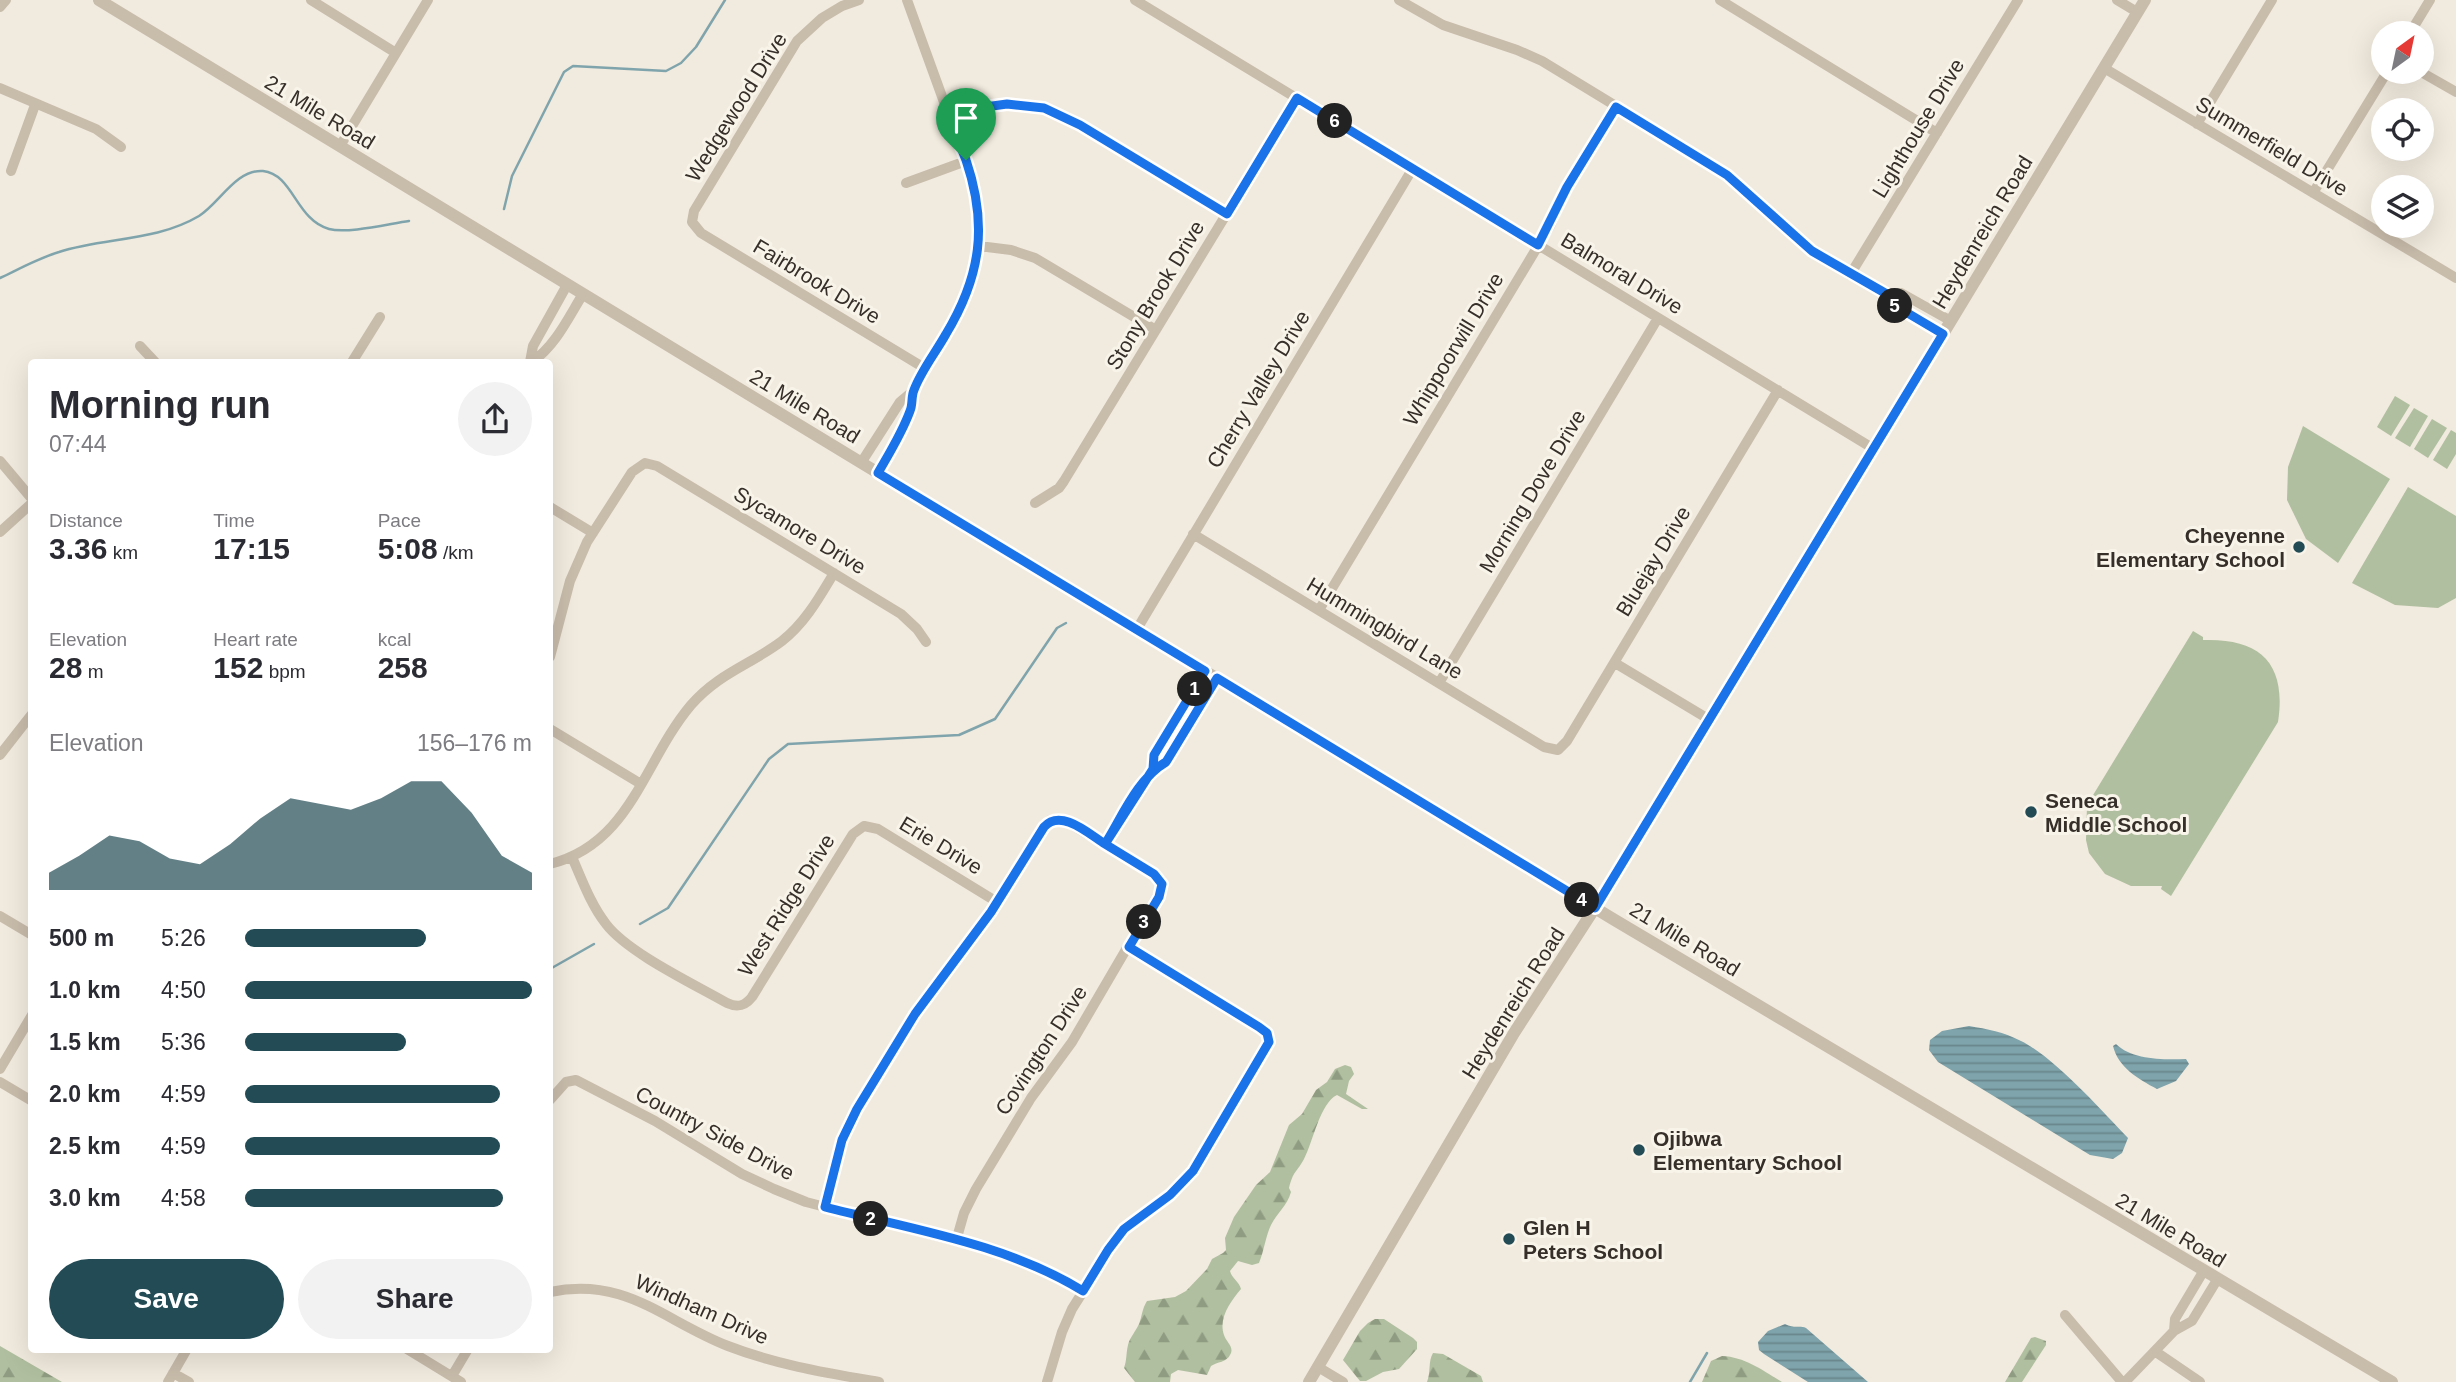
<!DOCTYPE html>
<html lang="en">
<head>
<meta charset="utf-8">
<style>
  body { margin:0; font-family:Helvetica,sans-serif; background:#f2f2f3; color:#2b2b33; height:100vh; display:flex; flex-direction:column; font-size:26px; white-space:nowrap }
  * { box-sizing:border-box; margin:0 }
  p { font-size:23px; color:#7c7c81 }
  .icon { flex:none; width:38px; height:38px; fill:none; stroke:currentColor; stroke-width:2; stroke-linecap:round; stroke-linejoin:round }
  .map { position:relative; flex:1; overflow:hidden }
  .drawer { position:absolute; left:28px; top:359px; width:525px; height:994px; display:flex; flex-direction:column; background:#fff; border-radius:7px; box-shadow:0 7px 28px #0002 }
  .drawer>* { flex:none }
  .needle { width:46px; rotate:33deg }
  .controls { position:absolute; left:2371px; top:21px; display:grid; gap:14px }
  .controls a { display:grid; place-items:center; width:63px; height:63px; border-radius:50%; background:#fff; box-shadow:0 7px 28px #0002; font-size:35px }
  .pin { position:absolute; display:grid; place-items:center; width:60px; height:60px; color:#fff; margin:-72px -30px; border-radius:50% 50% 50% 0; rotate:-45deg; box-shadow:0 0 7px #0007 }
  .pin .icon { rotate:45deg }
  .km { position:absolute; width:35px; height:35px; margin:-18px; border-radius:50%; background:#222; color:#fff; font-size:19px; line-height:35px; text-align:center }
  .round { display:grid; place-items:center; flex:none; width:74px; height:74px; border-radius:37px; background:#f2f2f3 }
  .head { display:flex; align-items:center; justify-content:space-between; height:119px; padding:0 21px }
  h1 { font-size:38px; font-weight:600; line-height:52px }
  .stats { display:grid; grid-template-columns:repeat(3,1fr); gap:10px; height:119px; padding:7px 21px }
  .stats div { display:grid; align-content:center }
  .stats b { font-size:30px; font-weight:600 }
  .stats small { font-size:19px; font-weight:400 }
  .stats p { font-size:19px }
  .chart { height:196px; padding:14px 21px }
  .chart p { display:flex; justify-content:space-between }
  .chart svg { width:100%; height:126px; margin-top:7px; fill:#224b55; opacity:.7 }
  .primary-button { display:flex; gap:14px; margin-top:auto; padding:14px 21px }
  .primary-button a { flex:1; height:80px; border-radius:42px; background:#224b55; color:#fff; font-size:28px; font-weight:600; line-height:80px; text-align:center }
  .primary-button a+a { background:#f2f2f3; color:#2b2b33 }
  ul { padding:0 21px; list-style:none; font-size:23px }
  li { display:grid; grid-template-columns:112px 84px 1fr; align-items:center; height:52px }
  li i { height:18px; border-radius:9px; background:#224b55 }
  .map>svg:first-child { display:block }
  .green { fill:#b0bf9f }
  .forest { fill:url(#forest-firs) }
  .water { fill:url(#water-rules) }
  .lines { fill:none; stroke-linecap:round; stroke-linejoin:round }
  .stream { stroke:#7fa4ac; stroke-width:2.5 }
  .minor { stroke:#c8bcab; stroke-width:10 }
  .tertiary { stroke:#c8bcab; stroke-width:12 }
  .route-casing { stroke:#fff; stroke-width:14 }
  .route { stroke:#1a73e8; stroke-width:9 }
  .poi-dot { fill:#224b55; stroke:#f9f4ea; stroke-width:2.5 }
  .labels { text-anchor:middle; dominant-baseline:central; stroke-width:6; stroke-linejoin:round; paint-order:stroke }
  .street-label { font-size:21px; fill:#362f29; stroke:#f9f4ea }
  .poi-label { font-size:21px; font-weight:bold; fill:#362f29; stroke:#f9f4ea; text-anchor:start }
</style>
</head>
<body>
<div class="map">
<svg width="2456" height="1382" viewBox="0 0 2456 1382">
  <defs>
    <pattern id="forest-firs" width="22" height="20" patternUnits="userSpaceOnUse" patternTransform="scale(1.75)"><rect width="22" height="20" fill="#b0bf9f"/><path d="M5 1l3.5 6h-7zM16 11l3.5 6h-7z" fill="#909c82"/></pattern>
    <pattern id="water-rules" width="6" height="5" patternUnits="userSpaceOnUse" patternTransform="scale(1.75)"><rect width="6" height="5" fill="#7fa4ac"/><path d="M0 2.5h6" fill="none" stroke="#69868c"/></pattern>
  </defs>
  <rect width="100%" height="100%" fill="#f1eade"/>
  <!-- green -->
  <path class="green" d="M2395 396 2410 405 2391 436 2377 427Z
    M2414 408 2428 416 2410 447 2395 438Z
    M2432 419 2447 428 2428 458 2414 449Z
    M2303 426 2390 479 2338 563 2306 539 2287 500 2288 467Z
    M2451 430 2456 433V454L2447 469 2433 460Z
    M2408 487 2456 516V598L2438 608 2395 605 2352 583Z
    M2193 631 2203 637V640C2260 638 2287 663 2278 722L2171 896 2161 889 2162 886H2131L2105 874 2089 853 2086 840 2087 805Z"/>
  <!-- forest -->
  <path class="forest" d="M1345 1065 1351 1067 1354 1074 1349 1081 1346 1094 1368 1109H1362L1337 1095C1320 1103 1313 1142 1304 1159 1297 1172 1293 1171 1289 1188L1291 1192C1287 1206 1277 1213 1271 1225 1266 1235 1264 1251 1259 1263L1252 1265 1238 1261 1230 1271C1232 1279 1239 1281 1241 1289 1231 1301 1218 1318 1224 1335 1226 1342 1235 1347 1230 1355 1227 1362 1217 1362 1211 1366L1207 1375 1178 1370 1171 1374 1170 1382H1135L1124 1368C1127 1360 1126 1353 1128 1345 1130 1337 1136 1331 1139 1324 1142 1316 1142 1309 1147 1301L1175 1297 1186 1291 1207 1269 1212 1259 1223 1253 1226 1250 1225 1238 1234 1217 1256 1185 1270 1172 1289 1125 1302 1114 1316 1090 1327 1082 1335 1069Z
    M1375 1319H1384L1413 1338 1417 1342V1349L1399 1369 1383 1372 1366 1381H1360L1343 1360 1360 1331 1368 1323Z
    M2035 1337 2046 1341V1345L2022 1382H2005L2031 1338Z
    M0 1346 62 1382H0Z
    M1433 1353 1443 1354 1481 1376 1483 1382H1427C1431 1372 1428 1361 1433 1353Z
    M1722 1356C1745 1357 1762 1370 1782 1382H1702L1711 1361Z"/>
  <!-- water -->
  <path class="water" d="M1969 1026C1987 1029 2004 1032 2021 1041 2054 1057 2101 1110 2128 1138L2122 1153 2113 1159 2090 1155 1938 1062 1929 1050 1930 1040 1942 1031Z
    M2116 1044C2132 1060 2164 1060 2186 1059L2189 1064 2176 1081 2157 1089C2138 1079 2118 1067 2113 1046Z
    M1785 1324C1794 1329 1800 1325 1806 1328L1868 1382H1808L1764 1354 1759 1350 1758 1342 1768 1331Z"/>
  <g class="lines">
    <!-- stream -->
    <path class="stream" d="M504 209 512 176 564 72 573 66 666 71 681 63 696 47 725 0
      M0 278C19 269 39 258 59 252 105 237 155 242 199 216 219 204 236 169 263 171 293 174 296 220 329 229 347 234 388 224 409 221
      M640 924 668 908 769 759 788 744 959 735 995 719 1057 628 1066 623
      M550 969 594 944
      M1690 1382 1707 1353"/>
    <!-- minor -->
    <path class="minor" d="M311 0 396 53
      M859 0 842 6 822 18 797 41 694 211 692 222 701 233 926 369
      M1135 0 1874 449
      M1399 0 1443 25 1517 50 1542 61 1716 167 1738 184 1812 251 1885 293 1894 305 1943 334
      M1720 0 1937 133
      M2117 0 2137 12
      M0 7 6 0
      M2410 33 2430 0
      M2104 68 2456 278
      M2421 72 2456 92
      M0 88 96 129 121 147
      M950 120C995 104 1022 97 1067 117L1227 214
      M2197 124 2272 0
      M340 146 428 0
      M11 171 35 105
      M906 183 966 161
      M2313 193 2387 72
      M979 246 1011 250 1035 258 1156 330
      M1850 275 2018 0
      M1885 293H1901L1951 321
      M140 346 155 362
      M352 362 380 317
      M530 362 533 346 567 285
      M532 362C556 345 568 318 583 294
      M0 461 32 499
      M861 463 900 402 913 391 955 321 972 282 979 246V213L973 182 907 0
      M878 473C893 446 911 422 913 391
      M1035 503 1059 488 1064 481 1297 98
      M550 507 593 533
      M0 532 32 503
      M1193 534 1544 747 1558 750 1567 741 1778 390
      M1319 610 1550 226 1567 187 1616 107
      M1137 629 1413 168
      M550 657 570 581 587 542 632 472 645 463 657 466 901 614 917 629 926 642
      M1615 663 1710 720
      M1439 683 1658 318
      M550 729 641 784
      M0 755 32 714
      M1153 769 1154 755 1205 671
      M1105 844 1153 769 1165 762 1217 678
      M572 857C582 880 591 905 606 924 628 953 694 984 727 1003 738 1008 745 1006 752 997L853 834 864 826 878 829 997 902
      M550 864C631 844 643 762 691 705 719 673 750 665 782 641 805 623 819 598 834 573
      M0 916 32 935
      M0 1069 32 1015
      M0 1082 32 1101
      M550 1100 566 1082 576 1080 655 1121 742 1174 774 1189 806 1202 998 1252 1044 1269 1083 1291
      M825 1207 843 1140 857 1109 915 1014 982 925 1044 827 1050 820 1062 819 1154 874 1161 880 1162 888 1072 1042 1031 1098 976 1189 964 1213 956 1241
      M550 1292C625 1276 664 1321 728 1346 777 1365 827 1373 879 1382
      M2065 1315 2122 1382
      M2174 1331 2175 1319 2203 1272
      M407 1349 461 1382
      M2156 1352 2200 1382
      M1318 1367 1343 1382
      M173 1373 189 1382
      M452 1376 468 1349
      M168 1382 187 1349
      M1047 1382 1062 1332 1072 1309 1116 1239 1134 1221 1179 1188 1193 1171 1269 1042 1267 1033 1259 1027 1129 947
      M2125 1382 2174 1331 2192 1321 2217 1280"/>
    <!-- tertiary -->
    <path class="tertiary" d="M99 0 1613 919 2392 1382
      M1309 1382 1514 1033 1609 886 2145 0"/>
  </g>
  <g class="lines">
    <defs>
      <path id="route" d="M966 160C988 225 981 276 946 334 936 352 921 371 914 390 911 397 913 404 910 411 902 433 890 452 878 473L1205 671 1154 755 1153 769 1105 844C1089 834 1061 808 1044 827L991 912 915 1014 857 1109 842 1140 825 1207C911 1229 1007 1244 1083 1291L1108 1250 1124 1229 1170 1195 1193 1171 1269 1042 1267 1033 1259 1027 1129 947 1159 897 1162 884 1154 874 1105 844C1122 817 1137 779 1166 762L1217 678 1595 908 1943 334 1894 305 1885 293 1812 251 1727 175 1616 107 1567 187 1538 245 1297 98 1227 214 1080 125 1044 108 1007 104 985 107 950 120 966 160"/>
    </defs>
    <!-- route casing -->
    <use href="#route" class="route-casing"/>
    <!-- route -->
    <use href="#route" class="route"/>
  </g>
  <!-- markers -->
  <g class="poi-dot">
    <circle cx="2299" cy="547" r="7"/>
    <circle cx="2031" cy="812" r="7"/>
    <circle cx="1639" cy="1150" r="7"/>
    <circle cx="1509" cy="1239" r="7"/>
  </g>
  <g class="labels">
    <!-- street labels -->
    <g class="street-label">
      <text transform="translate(736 107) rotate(-58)">Wedgewood Drive</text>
      <text transform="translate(320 112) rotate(31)">21 Mile Road</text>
      <text transform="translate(1918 128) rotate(-59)">Lighthouse Drive</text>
      <text transform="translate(2272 146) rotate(31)">Summerfield Drive</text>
      <text transform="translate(1982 232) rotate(-59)">Heydenreich Road</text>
      <text transform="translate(1622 273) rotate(31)">Balmoral Drive</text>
      <text transform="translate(817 281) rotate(31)">Fairbrook Drive</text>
      <text transform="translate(1155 295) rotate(-59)">Stony Brook Drive</text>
      <text transform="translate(1453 349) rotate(-59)">Whippoorwill Drive</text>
      <text transform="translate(1258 389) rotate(-59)">Cherry Valley Drive</text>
      <text transform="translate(805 406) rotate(31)">21 Mile Road</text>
      <text transform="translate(1532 491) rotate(-59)">Morning Dove Drive</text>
      <text transform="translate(800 530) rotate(31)">Sycamore Drive</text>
      <text transform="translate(1653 561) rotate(-59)">Bluejay Drive</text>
      <text transform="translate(1385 628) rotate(31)">Hummingbird Lane</text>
      <text transform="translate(941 845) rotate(31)">Erie Drive</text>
      <text transform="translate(786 905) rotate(-58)">West Ridge Drive</text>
      <text transform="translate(1685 939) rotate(31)">21 Mile Road</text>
      <text transform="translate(1513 1003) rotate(-58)">Heydenreich Road</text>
      <text transform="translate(1041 1050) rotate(-57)">Covington Drive</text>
      <text transform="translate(715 1133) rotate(28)">Country Side Drive</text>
      <text transform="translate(2171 1230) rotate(31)">21 Mile Road</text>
      <text transform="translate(702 1309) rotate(24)">Windham Drive</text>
    </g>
    <!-- poi labels -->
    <g class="poi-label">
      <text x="2285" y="535" text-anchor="end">Cheyenne<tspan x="2285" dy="24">Elementary School</tspan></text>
      <text x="2045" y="800">Seneca<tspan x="2045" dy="24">Middle School</tspan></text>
      <text x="1653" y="1138">Ojibwa<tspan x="1653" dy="24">Elementary School</tspan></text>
      <text x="1523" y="1227">Glen H<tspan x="1523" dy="24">Peters School</tspan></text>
    </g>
  </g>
</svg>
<div class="controls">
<a><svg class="needle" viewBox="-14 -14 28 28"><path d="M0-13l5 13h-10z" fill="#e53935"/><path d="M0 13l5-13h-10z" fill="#7c7c81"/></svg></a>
<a><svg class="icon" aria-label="locate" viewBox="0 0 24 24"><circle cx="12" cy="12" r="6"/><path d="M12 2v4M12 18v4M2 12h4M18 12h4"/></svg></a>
<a><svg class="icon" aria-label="layers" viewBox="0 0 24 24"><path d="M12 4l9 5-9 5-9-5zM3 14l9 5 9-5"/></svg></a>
</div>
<div class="pin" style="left:966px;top:160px;background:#1e9e55"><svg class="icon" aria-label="arrive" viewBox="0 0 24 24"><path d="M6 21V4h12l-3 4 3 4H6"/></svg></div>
<b class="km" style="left:1195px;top:689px">1</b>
<b class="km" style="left:871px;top:1219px">2</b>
<b class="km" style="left:1144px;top:922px">3</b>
<b class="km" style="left:1582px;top:900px">4</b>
<b class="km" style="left:1895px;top:306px">5</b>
<b class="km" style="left:1335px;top:121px">6</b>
<section class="drawer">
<div class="head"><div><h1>Morning run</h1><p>07:44</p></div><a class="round"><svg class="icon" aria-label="share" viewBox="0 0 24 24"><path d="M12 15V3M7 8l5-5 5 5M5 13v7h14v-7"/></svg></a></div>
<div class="stats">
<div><p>Distance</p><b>3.36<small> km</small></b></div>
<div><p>Time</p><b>17:15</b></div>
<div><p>Pace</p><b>5:08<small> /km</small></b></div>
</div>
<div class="stats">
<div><p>Elevation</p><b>28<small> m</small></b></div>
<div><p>Heart rate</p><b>152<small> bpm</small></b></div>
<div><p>kcal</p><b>258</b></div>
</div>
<div class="chart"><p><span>Elevation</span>156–176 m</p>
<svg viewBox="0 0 160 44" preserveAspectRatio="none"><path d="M0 44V38L10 32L20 25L30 27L40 33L50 35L60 28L70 19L80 12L90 14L100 16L110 12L120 6L130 6L140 17L150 32L160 38V44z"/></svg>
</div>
<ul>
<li><b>500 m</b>5:26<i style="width:63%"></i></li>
<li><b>1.0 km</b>4:50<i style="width:100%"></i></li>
<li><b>1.5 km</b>5:36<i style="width:56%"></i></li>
<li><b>2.0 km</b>4:59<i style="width:89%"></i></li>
<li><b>2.5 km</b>4:59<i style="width:89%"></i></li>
<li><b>3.0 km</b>4:58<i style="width:90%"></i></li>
</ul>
<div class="primary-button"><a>Save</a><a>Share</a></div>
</section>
</div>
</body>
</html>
